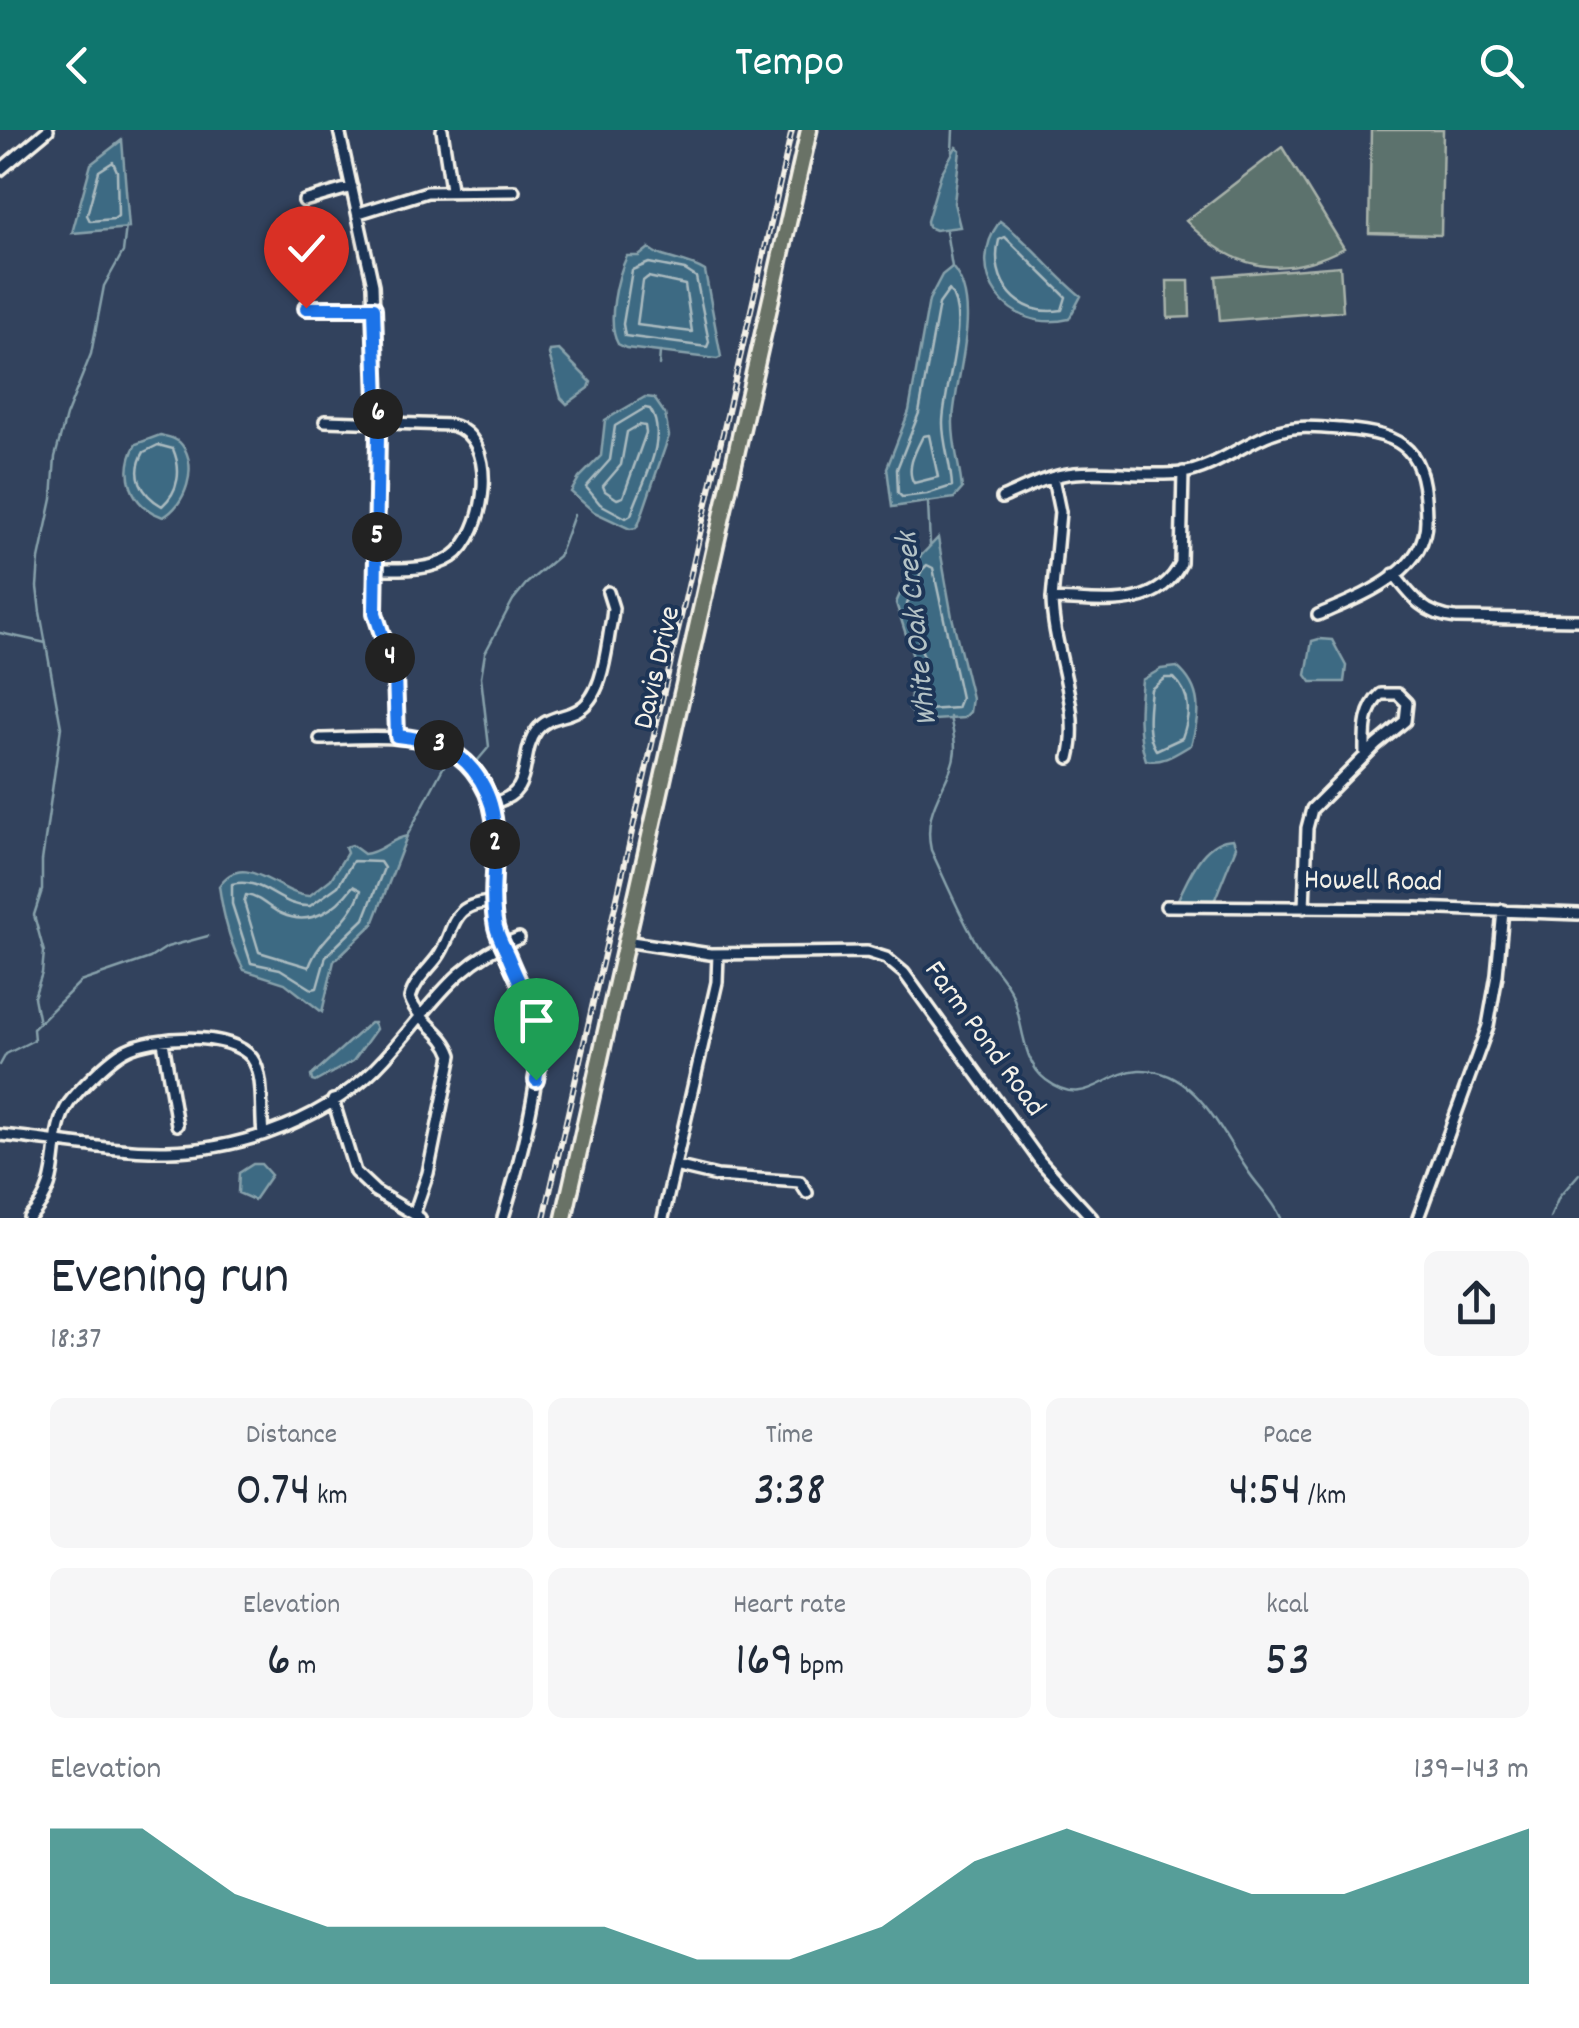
<!DOCTYPE html>
<html lang="en">
<head>
<meta charset="utf-8">
<style>
  body { margin:0; font-family:Dekko,sans-serif; background:#f6f6f7; color:#1f2937; height:100vh; display:flex; flex-direction:column; font-size:38px; white-space:nowrap }
  * { box-sizing:border-box; margin:0 }
  p { font-size:32px; color:#747a83 }
  .icon { flex:none; width:55px; height:55px; fill:none; stroke:currentColor; stroke-width:2; stroke-linecap:round; stroke-linejoin:round }
  .map { position:relative; height:1088px; overflow:hidden }
  .sheet { display:flex; flex-direction:column; background:#fff; flex:1 }
  .sheet>* { flex:none }
  .pin { position:absolute; display:grid; place-items:center; width:85px; height:85px; color:#fff; margin:-102px -42px; border-radius:50% 50% 50% 0; rotate:-45deg; box-shadow:0 0 10px #0007 }
  .pin .icon { rotate:45deg }
  .km { position:absolute; width:50px; height:50px; margin:-25px; border-radius:50%; background:#222; color:#fff; font-size:28px; line-height:50px; text-align:center }
  .round { display:grid; place-items:center; flex:none; width:105px; height:105px; border-radius:15px; background:#f6f6f7 }
  .summary { display:flex; align-items:center; justify-content:space-between; height:170px; padding:0 50px }
  h1 { font-size:55px; font-weight:600; line-height:75px }
  .metrics { display:grid; grid-template-columns:repeat(3,1fr); gap:15px; height:170px; padding:10px 50px }
  .metrics div { display:grid; align-content:center; border-radius:15px; background:#f6f6f7; text-align:center }
  .metrics b { font-size:50px; font-weight:600 }
  .metrics small { font-size:28px; font-weight:400 }
  .metrics p { font-size:28px }
  .chart { height:280px; padding:20px 50px }
  .chart p { display:flex; justify-content:space-between }
  .chart svg { width:100%; height:180px; margin-top:10px; fill:#0f766e; opacity:.7 }
  header { display:flex; justify-content:space-between; align-items:center; height:130px; padding:0 50px; background:#0f766e; color:#fff; font-size:45px; font-weight:600 }
  .map>svg:first-child { display:block }
  .green { fill:#5c726d; stroke:#a8b2aa; stroke-width:2.5 }
  .water { fill:#3e6b83; stroke:#87a1ab; stroke-width:2.5 }
  .lines { fill:none; stroke-linecap:round; stroke-linejoin:round }
  .shore { stroke:#abbbc0; stroke-width:2.5 }
  .stream { stroke:#87a1ab; stroke-width:2.5 }
  .minor-casing { stroke:#f4f1e8; stroke-width:16 }
  .primary-casing { stroke:#f4f1e8; stroke-width:21 }
  .minor { stroke:#1d3557; stroke-width:9 }
  .primary { stroke:#697266; stroke-width:14 }
  .rail-casing { stroke:#f4f1e8; stroke-width:6 }
  .rail { stroke:#1d3557; stroke-width:2.5; stroke-dasharray:8; stroke-linecap:butt }
  .route-casing { stroke:#fff; stroke-width:20 }
  .route { stroke:#1a73e8; stroke-width:12 }
  .labels { text-anchor:middle; dominant-baseline:central; stroke-width:8; stroke-linejoin:round; paint-order:stroke }
  .street-label { font-size:30px; fill:#f4f1e8; stroke:#1d3557 }
  .water-label { font-size:32px; font-style:italic; fill:#b4c2c5; stroke:#1d3557 }
</style>
</head>
<body>
<header><svg class="icon" aria-label="back" viewBox="0 0 24 24"><path d="M15 5l-7 7 7 7"/></svg>Tempo<svg class="icon" aria-label="search" viewBox="0 0 24 24"><circle cx="10" cy="10" r="6"/><path d="M15 15l6 6"/></svg></header>
<div class="map">
<svg width="1579" height="1088" viewBox="0 0 1579 1088">
  <rect width="100%" height="100%" fill="#32425d"/>
  <filter id="ink" filterUnits="userSpaceOnUse"><feTurbulence type="fractalNoise" baseFrequency=".01" numOctaves="2"/><feDisplacementMap in="SourceGraphic" scale="20" xChannelSelector="R" yChannelSelector="G"/><feConvolveMatrix kernelMatrix="1 2 1 2 8 2 1 2 1" color-interpolation-filters="sRGB"/></filter>
  <g filter="url(#ink)">
    <!-- green -->
    <path class="green" d="M1371 0H1443L1441 105 1369 103Z
      M1282 17 1344 118C1283 150 1234 141 1186 91Z
      M1340 136 1343 181 1220 191 1216 146Z
      M1167 151H1189L1190 187 1168 188Z"/>
    <!-- water -->
    <path class="water" d="M122 10 129 98 72 103 91 34Z
      M956 17 960 20 954 73 960 97 935 100 928 97 927 91 941 44Z
      M1000 91C1030 112 1052 143 1081 166L1069 189C1008 204 962 143 1000 91Z
      M649 118C660 130 687 129 705 141L721 227 717 229 626 218 618 214C606 193 617 147 627 126H639Z
      M952 137C984 173 955 247 953 290 952 313 960 336 962 359L954 368 892 377 887 338 909 281 929 170 942 145Z
      M559 220 591 252 589 258 567 274 561 268 549 224 550 221Z
      M645 267 654 268 665 284 669 306 639 393 636 398 630 399 594 382 571 362 579 348 601 326 605 290Z
      M160 305C168 307 177 308 182 315 199 337 185 376 163 387 130 376 120 343 136 314Z
      M938 408 952 487 972 568 970 582 964 588 919 591 909 579 915 533 896 473 913 434Z
      M1319 509 1332 510 1346 536 1344 552H1311L1306 545 1312 511Z
      M1177 537C1203 559 1200 585 1191 615 1177 623 1163 634 1146 630 1137 604 1139 577 1142 550L1161 539Z
      M407 706 373 794 334 831 322 882 285 853 244 840C230 815 223 784 219 756 244 718 279 765 309 766L331 749 347 723 345 717 352 715 364 724C380 723 390 709 407 706Z
      M1233 709 1236 717 1213 774 1177 771C1189 748 1202 710 1233 709Z
      M370 893H374L376 899 353 931 315 952 312 951 311 946Z
      M253 1034H261L271 1045 254 1070 238 1063 239 1043Z"/>
    <g class="lines">
      <!-- shore -->
      <path class="shore" d="M113 32 117 41 118 86 114 89 90 91 87 85 99 41Z
        M1005 107 1066 167 1062 180C1018 188 989 151 999 110Z
        M649 133 685 140 696 147 709 212 707 217 625 206 623 194 632 140Z
        M648 147 685 155 692 202 637 195 643 151Z
        M949 160C971 186 943 260 943 293 943 314 951 334 952 356L927 364 902 367 898 363 897 339 919 283 939 174Z
        M645 278 650 279C670 309 641 354 631 385L626 388 600 374 586 357 610 330 615 296Z
        M639 295 645 296 646 303 623 367 617 369 605 361 603 356 621 335 627 302Z
        M929 305 938 347 914 353C905 339 916 320 923 306Z
        M158 315 173 319C182 340 179 361 162 376 141 364 131 344 144 322Z
        M927 435 933 438 961 568 957 578 926 580 920 576 925 531 907 474 922 440Z
        M1165 548H1174C1192 565 1190 586 1182 608L1156 620C1145 604 1149 578 1151 559Z
        M353 731 380 732 384 738 364 789 326 826 317 858 312 859 280 839 251 833 232 774V754C264 746 279 778 310 776L338 756Z
        M353 756 361 760C350 794 321 804 309 837L259 822 244 772 246 765C261 767 268 778 282 784 311 797 336 779 353 756Z"/>
      <!-- stream -->
      <path class="stream" d="M952 22 953 0
        M946 101 952 137
        M659 235 660 222
        M928 373 930 415
        M0 503 46 513
        M950 587C952 597 955 608 955 619 953 654 921 675 931 720 946 752 960 786 978 816 989 834 1005 847 1013 866 1023 892 1022 932 1046 950 1086 980 1103 942 1139 940 1195 938 1220 1000 1246 1038 1257 1056 1273 1069 1281 1088
        M478 630 489 617 481 547 485 523 513 470 526 454 559 426 574 385
        M407 706 444 636
        M39 893 34 867 42 843 44 822 34 785 42 760V731L61 597 40 482 37 457 39 429 52 369 55 327 66 286 91 224 104 156 123 122 126 96
        M0 935 6 924 34 910 33 899 80 852 150 828 167 817 208 806
        M1550 1088 1559 1067 1579 1044"/>
      <defs>
        <path id="minor" d="M339 0 373 155 378 305 375 483 395 544 397 607
          M442 0 451 59
          M0 40 48 0
          M304 71 352 57
          M359 83 427 62 514 61
          M306 178H374
          M325 291 451 295C501 307 486 405 452 427 430 441 402 439 376 439
          M1053 348 1060 382 1052 469C1098 470 1157 483 1181 433L1183 342
          M1002 368C1025 358 1050 345 1075 343 1110 340 1147 347 1182 343 1215 338 1242 314 1273 303 1295 294 1318 298 1341 299 1408 304 1425 321 1426 389 1427 444 1358 467 1318 485
          M1394 444C1412 468 1425 485 1456 488L1579 490
          M1052 469C1053 522 1082 577 1069 628
          M320 609C391 607 488 595 495 694 498 727 492 761 496 794 500 829 528 860 537 893 547 932 516 1046 503 1088
          M492 673C537 664 517 627 537 600 548 586 564 588 578 580 605 565 606 515 612 488L613 478 608 462
          M1166 776 1417 778 1579 784
          M1304 778 1307 698 1312 679 1376 615 1405 591 1407 573 1398 564H1381C1363 580 1365 603 1365 626
          M625 811 710 824 867 822 886 828 904 843 1040 1031 1092 1088
          M163 912 177 995
          M333 970 355 1042 375 1061 420 1088
          M0 1005C55 1010 112 1022 167 1021 245 1020 332 987 385 928 430 879 454 832 519 808
          M675 1036 717 1046 800 1052 807 1063
          M414 1084 428 1043 452 925C444 901 418 892 410 868 414 852 427 841 437 828 457 801 446 773 495 772
          M29 1088C67 1050 45 1008 69 973 79 959 110 928 126 920 153 906 230 900 252 928 265 946 260 982 263 1004
          M663 1088 717 852 718 824
          M1418 1088 1488 896 1497 845 1503 780"/>
        <path id="primary" d="M564 1088 809 0"/>
      </defs>
      <!-- minor casing -->
      <use href="#minor" class="minor-casing"/>
      <!-- primary casing -->
      <use href="#primary" class="primary-casing"/>
      <!-- minor -->
      <use href="#minor" class="minor"/>
      <!-- primary -->
      <use href="#primary" class="primary"/>
      <defs>
        <path id="rail" d="M544 1088 792 0"/>
      </defs>
      <!-- rail casing -->
      <use href="#rail" class="rail-casing"/>
      <!-- rail -->
      <use href="#rail" class="rail"/>
    </g>
  </g>
  <g class="lines" filter="url(#ink)">
    <defs>
      <path id="route" d="M306 178H374L378 305 375 483 395 544 397 606C426 609 454 616 473 640 513 690 485 741 496 797 498 806 504 817 508 826 528 876 547 893 536 950"/>
    </defs>
    <!-- route casing -->
    <use href="#route" class="route-casing"/>
    <!-- route -->
    <use href="#route" class="route"/>
  </g>
  <g class="labels">
    <!-- street labels -->
    <g class="street-label">
      <text transform="translate(659 538) rotate(-77)">Davis Drive</text>
      <text transform="translate(1373 753) rotate(1)">Howell Road</text>
      <text transform="translate(983 910) rotate(54)">Farm Pond Road</text>
    </g>
    <!-- water labels -->
    <g class="water-label">
      <text transform="translate(919 499) rotate(-96)">White Oak Creek</text>
    </g>
  </g>
</svg>
<div class="pin" style="left:536px;top:950px;background:#1e9e55"><svg class="icon" aria-label="arrive" viewBox="0 0 24 24"><path d="M6 21V4h12l-3 4 3 4H6"/></svg></div>
<div class="pin" style="left:306px;top:178px;background:#d93025"><svg class="icon" aria-label="check" viewBox="0 0 24 24"><path d="M5 12l5 5 9-10"/></svg></div>
<b class="km" style="left:495px;top:714px">2</b>
<b class="km" style="left:439px;top:615px">3</b>
<b class="km" style="left:390px;top:528px">4</b>
<b class="km" style="left:377px;top:407px">5</b>
<b class="km" style="left:378px;top:284px">6</b>
</div>
<section class="sheet">
<div class="summary"><div><h1>Evening run</h1><p>18:37</p></div><a class="round"><svg class="icon" aria-label="share" viewBox="0 0 24 24"><path d="M12 15V3M7 8l5-5 5 5M5 13v7h14v-7"/></svg></a></div>
<div class="metrics">
<div><p>Distance</p><b>0.74<small> km</small></b></div>
<div><p>Time</p><b>3:38</b></div>
<div><p>Pace</p><b>4:54<small> /km</small></b></div>
</div>
<div class="metrics">
<div><p>Elevation</p><b>6<small> m</small></b></div>
<div><p>Heart rate</p><b>169<small> bpm</small></b></div>
<div><p>kcal</p><b>53</b></div>
</div>
<div class="chart"><p><span>Elevation</span>139–143 m</p>
<svg viewBox="0 0 160 44" preserveAspectRatio="none"><path d="M0 44V6L10 6L20 22L30 30L40 30L50 30L60 30L70 38L80 38L90 30L100 14L110 6L120 14L130 22L140 22L150 14L160 6V44z"/></svg>
</div>
</section>
</body>
</html>
